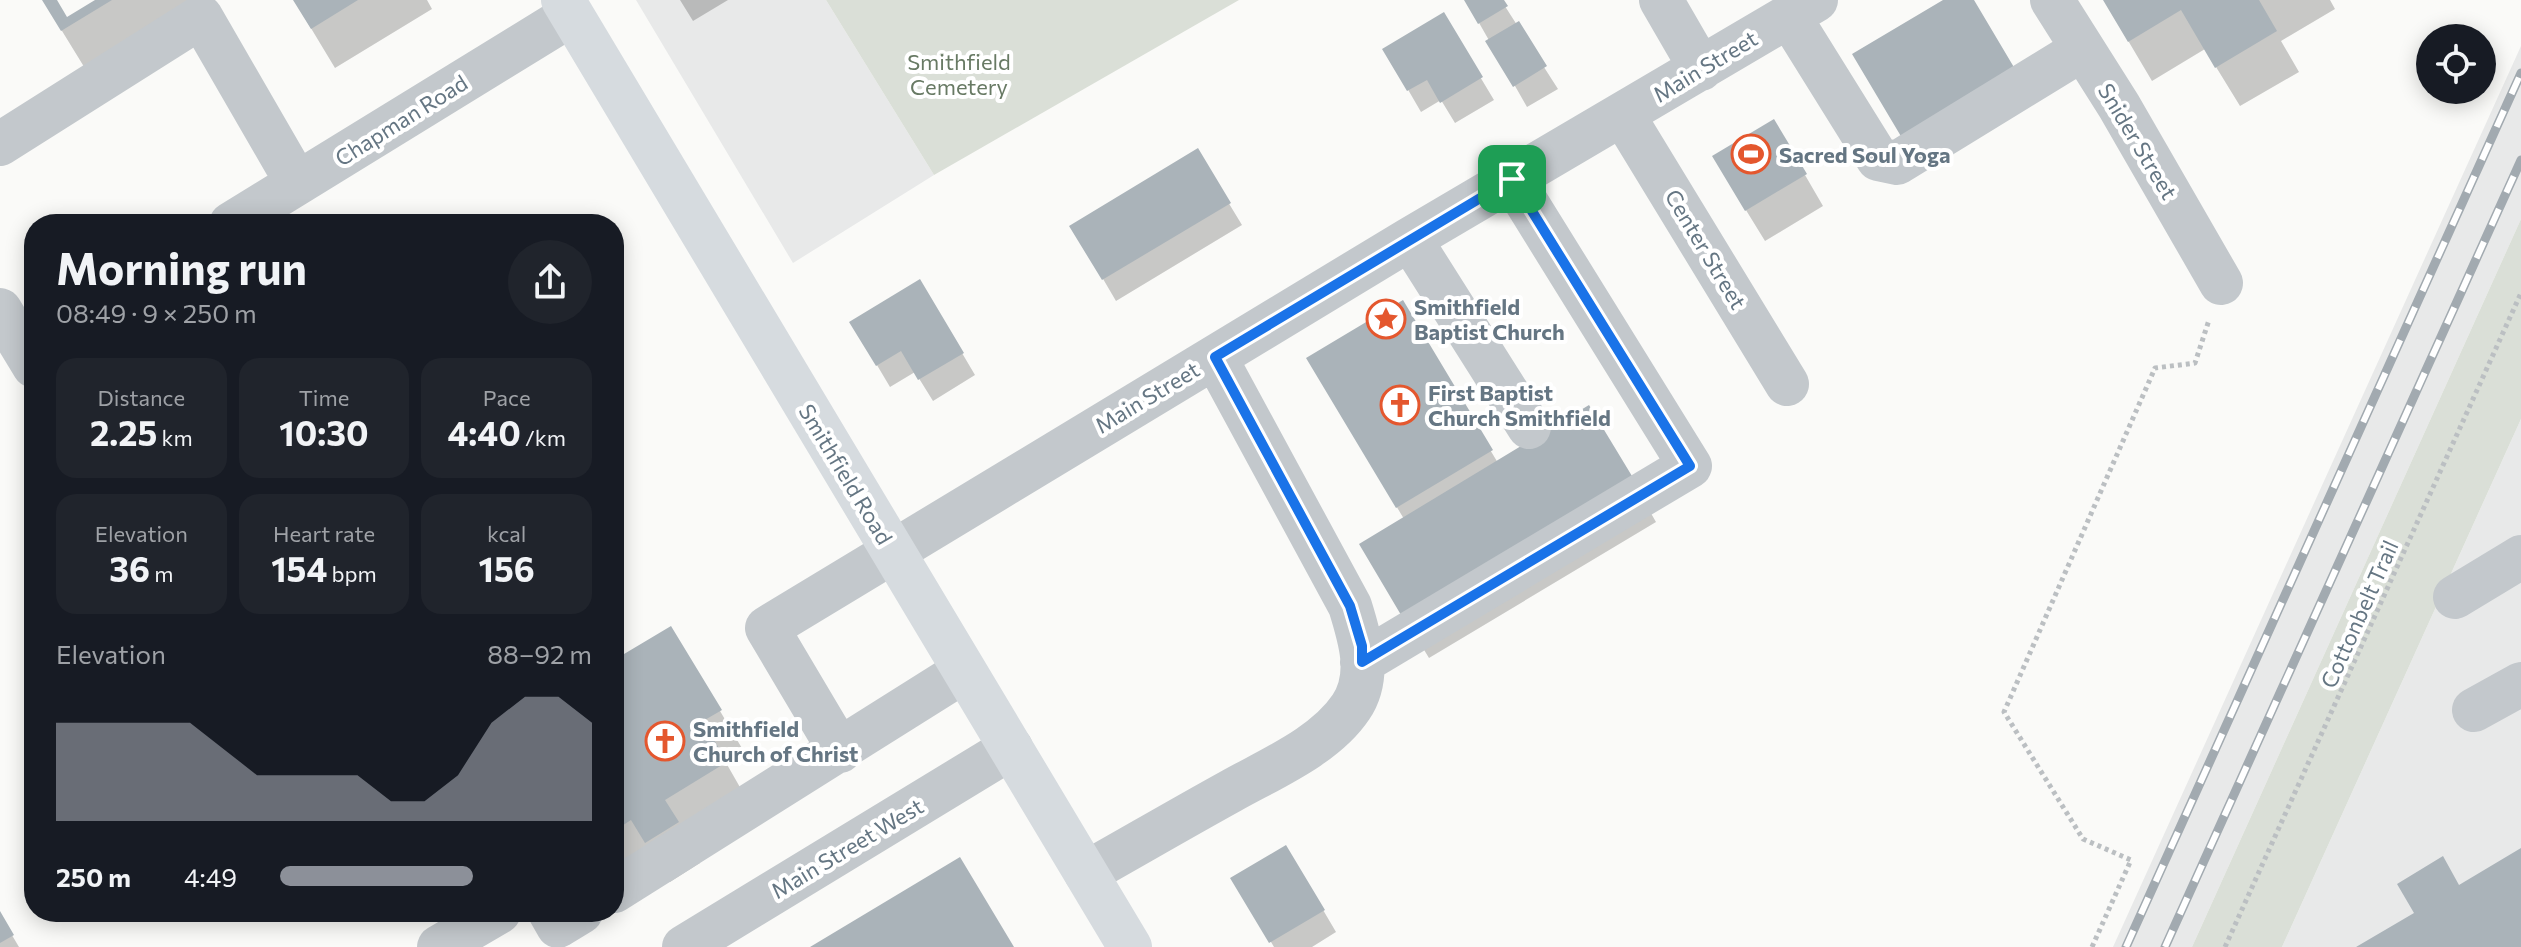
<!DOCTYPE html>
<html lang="en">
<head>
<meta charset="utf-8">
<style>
  body { margin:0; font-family:Commissioner,sans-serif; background:#20242c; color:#f1f3f6; height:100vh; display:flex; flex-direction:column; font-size:30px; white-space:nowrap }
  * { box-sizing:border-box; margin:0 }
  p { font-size:26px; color:#9ea1a6 }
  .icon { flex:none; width:44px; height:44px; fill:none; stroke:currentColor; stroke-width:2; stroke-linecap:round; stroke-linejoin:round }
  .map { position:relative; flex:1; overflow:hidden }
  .side { position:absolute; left:24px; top:214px; width:600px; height:708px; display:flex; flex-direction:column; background:#171b24; border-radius:32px; box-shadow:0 4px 20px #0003 }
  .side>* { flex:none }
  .controls { position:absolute; left:2416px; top:24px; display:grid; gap:16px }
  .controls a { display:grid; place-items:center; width:80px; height:80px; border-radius:50%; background:#171b24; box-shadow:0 4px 20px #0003; font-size:40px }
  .pin { position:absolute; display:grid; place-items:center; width:68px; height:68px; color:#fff; margin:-34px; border-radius:16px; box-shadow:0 4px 12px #0006 }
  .round { display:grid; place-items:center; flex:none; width:84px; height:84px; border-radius:42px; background:#20242c }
  .head { display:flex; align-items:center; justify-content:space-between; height:136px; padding:0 32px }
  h1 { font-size:44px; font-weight:700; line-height:60px }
  .stats { display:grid; grid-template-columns:repeat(3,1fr); gap:12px; height:136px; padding:8px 32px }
  .stats div { display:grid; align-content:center; border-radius:20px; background:#20242c; text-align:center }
  .stats b { font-size:34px; font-weight:700 }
  .stats small { font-size:22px; font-weight:400 }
  .stats p { font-size:22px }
  .chart { height:224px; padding:16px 32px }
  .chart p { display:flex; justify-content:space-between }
  .chart svg { width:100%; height:144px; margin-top:8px; fill:#8c9099; opacity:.7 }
  ul { padding:0 32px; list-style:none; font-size:26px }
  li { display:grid; grid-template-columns:128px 96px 1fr; align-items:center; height:60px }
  li i { height:20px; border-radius:10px; background:#8c9099 }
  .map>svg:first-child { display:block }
  .built { fill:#e8e9e9 }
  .green { fill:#dadfd7 }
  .shadow { fill:#0003 }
  .building { fill:#aab3b9 }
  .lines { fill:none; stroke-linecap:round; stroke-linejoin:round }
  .path { stroke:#bbbfc2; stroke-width:5; stroke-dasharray:4 4; stroke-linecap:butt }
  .minor { stroke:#c3c8cc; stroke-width:44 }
  .major { stroke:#d6dbdf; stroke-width:44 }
  .rail-casing { stroke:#a2aab0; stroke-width:9 }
  .rail { stroke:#fff; stroke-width:6; stroke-dasharray:18; stroke-linecap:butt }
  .route-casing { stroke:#fff; stroke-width:16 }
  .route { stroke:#1a73e8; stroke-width:10 }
  .labels { text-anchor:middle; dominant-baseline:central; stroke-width:8; stroke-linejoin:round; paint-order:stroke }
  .park-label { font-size:22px; fill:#687a64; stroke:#fff }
  .street-label { font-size:22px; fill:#657683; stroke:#fff }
  .poi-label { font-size:22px; font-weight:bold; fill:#657683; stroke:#fff; text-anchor:start }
</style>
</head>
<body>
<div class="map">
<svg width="2521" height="947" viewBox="0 0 2521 947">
  <rect width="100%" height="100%" fill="#fafaf8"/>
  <!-- built -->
  <path class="built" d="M636 0H826L934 175 793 263Z
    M2521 46V219L2192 947H2113Z
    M2521 419V947H2282Z"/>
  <!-- green -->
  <path class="green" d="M826 0H1239L934 175Z
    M2521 219V419L2282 947H2192Z"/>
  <!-- shadow -->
  <path class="shadow" d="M43 0H54L67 20 99 0H200L86 70Z
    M294 0H427L432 9 335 68Z
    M680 0H728L693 21Z
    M1466 0H1501L1558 89 1527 107Z
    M2104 0H2330L2335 9 2281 41 2299 72 2240 106 2205 49 2152 81Z
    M1443 15 1494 100 1455 123 1441 100 1421 112 1385 50Z
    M1197 151 1242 225 1116 301 1072 226Z
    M1805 175 1823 206 1765 241 1733 189Z
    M920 282 975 375 933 401 915 372 890 387 852 323Z
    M1402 303 1498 463 1633 482 1656 522 1429 658 1384 584 1404 519 1332 399Z
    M614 662 720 711 743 750 725 761 749 803 687 840 700 863 670 882 656 859 614 885Z
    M1286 847 1336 932 1312 947H1274L1233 879Z
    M0 915 19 947H0Z"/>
  <!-- building -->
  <path class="building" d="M42 0H57L67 17 95 0H112L61 31Z
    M293 0H358L311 29Z
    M1464 0H1504L1508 6 1478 24Z
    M1943 0H1974L2015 69 1902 138 1852 54Z
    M2103 0H2259L2277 31 2215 68 2181 10 2128 42Z
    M1444 12 1483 77 1440 103 1427 80 1407 91 1382 49Z
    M1519 21 1547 66 1513 87 1485 41Z
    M1774 119 1807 174 1745 211 1712 156Z
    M1198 148 1231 203 1102 280 1069 226Z
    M920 279 964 353 918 380 901 351 876 366 849 322Z
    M1403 300 1493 450 1396 508 1306 358Z
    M1589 405 1635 481 1404 620 1359 544Z
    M671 626 722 710 703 721 727 762 665 800 679 822 645 843 631 820 614 831V660Z
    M1286 845 1325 910 1269 943 1230 878Z
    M2521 848V947H2356L2414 913 2397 884 2443 856 2459 885Z
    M960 857 1014 947H810Z
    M0 911 14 935 0 943Z"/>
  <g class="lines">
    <!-- path -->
    <path class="path" d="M2092 947 2131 860 2083 839 2004 712 2155 368 2195 363 2209 320
      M2225 947 2521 293"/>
    <!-- minor -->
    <path class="minor" d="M1661 0 1701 69
      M2052 0 2119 106 2221 283
      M1789 16 1878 159 1897 163 2083 49
      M1623 115 1787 384
      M0 144 201 17 297 183
      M231 224 571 15
      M1410 239 1529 427
      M0 310 34 366
      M2455 597 2521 557
      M1362 662 1690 466 1512 179
      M2474 710 2521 684
      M840 751 767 628 1410 239 1816 0
      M1086 873C1134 846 1182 818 1231 791 1270 769 1325 746 1351 707 1372 676 1360 638 1350 606L1215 357
      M614 891 964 671
      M550 912 558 926 581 912
      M439 947 499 912
      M684 947 1011 748"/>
    <!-- major -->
    <path class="major" d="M563 0 1130 947"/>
    <defs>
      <path id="rail" d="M2126 947 2521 73
        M2165 947 2521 160"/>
    </defs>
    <!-- rail casing -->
    <use href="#rail" class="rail-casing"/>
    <!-- rail -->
    <use href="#rail" class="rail"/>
  </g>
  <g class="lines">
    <defs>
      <path id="route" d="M1512 179 1690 466 1362 662V646L1350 606 1215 357Z"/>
    </defs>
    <!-- route casing -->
    <use href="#route" class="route-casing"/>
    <!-- route -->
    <use href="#route" class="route"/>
  </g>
  <!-- icons -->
  <defs>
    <symbol id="stadium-ring" viewBox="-11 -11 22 22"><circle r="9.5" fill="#fff" stroke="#e4572e" stroke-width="1.5"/><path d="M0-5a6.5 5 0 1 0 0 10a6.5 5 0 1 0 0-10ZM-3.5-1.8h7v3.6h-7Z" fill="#e4572e"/></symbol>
    <symbol id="sight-ring" viewBox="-11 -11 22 22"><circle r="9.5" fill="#fff" stroke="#e4572e" stroke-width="1.5"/><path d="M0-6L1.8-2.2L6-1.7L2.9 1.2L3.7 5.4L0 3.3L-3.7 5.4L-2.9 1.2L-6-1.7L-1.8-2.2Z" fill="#e4572e"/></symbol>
    <symbol id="church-ring" viewBox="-11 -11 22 22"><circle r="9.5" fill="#fff" stroke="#e4572e" stroke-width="1.5"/><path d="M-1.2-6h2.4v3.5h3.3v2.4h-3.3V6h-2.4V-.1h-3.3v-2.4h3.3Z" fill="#e4572e"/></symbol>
  </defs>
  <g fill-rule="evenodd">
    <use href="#stadium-ring" x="1729" y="132" width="44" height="44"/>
    <use href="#sight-ring" x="1364" y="297" width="44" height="44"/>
    <use href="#church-ring" x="1378" y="383" width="44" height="44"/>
    <use href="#church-ring" x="643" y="719" width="44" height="44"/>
  </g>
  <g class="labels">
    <!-- park labels -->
    <g class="park-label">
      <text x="959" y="61">Smithfield<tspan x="959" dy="25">Cemetery</tspan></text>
    </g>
    <!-- street labels -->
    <g class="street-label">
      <text transform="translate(1705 66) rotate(-31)">Main Street</text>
      <text transform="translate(401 120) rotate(-32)">Chapman Road</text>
      <text transform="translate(2138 141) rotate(59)">Snider Street</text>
      <text transform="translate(1706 249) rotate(59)">Center Street</text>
      <text transform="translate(1147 397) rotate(-31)">Main Street</text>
      <text transform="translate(846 474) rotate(59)">Smithfield Road</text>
      <text transform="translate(2359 614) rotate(-66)">Cottonbelt Trail</text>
      <text transform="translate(847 848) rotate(-31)">Main Street West</text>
    </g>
    <!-- poi labels -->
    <g class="poi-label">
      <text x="1779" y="154">Sacred Soul Yoga</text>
      <text x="1414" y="306">Smithfield<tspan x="1414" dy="25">Baptist Church</tspan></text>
      <text x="1428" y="392">First Baptist<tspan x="1428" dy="25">Church Smithfield</tspan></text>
      <text x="693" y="728">Smithfield<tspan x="693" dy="25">Church of Christ</tspan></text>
    </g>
  </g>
</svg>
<div class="controls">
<a><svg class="icon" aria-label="locate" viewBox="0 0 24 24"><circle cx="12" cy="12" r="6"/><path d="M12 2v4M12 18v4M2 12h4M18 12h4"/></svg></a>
</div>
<div class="pin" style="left:1512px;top:179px;background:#1e9e55"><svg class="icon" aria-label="arrive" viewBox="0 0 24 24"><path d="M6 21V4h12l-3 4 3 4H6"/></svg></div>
<section class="side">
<div class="head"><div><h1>Morning run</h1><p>08:49 · 9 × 250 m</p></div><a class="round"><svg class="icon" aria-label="share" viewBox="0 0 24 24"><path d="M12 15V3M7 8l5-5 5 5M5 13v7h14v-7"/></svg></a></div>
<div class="stats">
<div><p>Distance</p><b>2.25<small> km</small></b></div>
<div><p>Time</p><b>10:30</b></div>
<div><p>Pace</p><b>4:40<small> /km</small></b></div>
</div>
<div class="stats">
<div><p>Elevation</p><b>36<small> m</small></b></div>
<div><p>Heart rate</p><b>154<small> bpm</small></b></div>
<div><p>kcal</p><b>156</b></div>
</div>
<div class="chart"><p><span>Elevation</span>88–92 m</p>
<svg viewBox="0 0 160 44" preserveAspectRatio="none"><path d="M0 44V14L10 14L20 14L30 14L40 14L50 22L60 30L70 30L80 30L90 30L100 38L110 38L120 30L130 14L140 6L150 6L160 14V44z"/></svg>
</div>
<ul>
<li><b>250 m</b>4:49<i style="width:62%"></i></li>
</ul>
</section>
</div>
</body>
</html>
